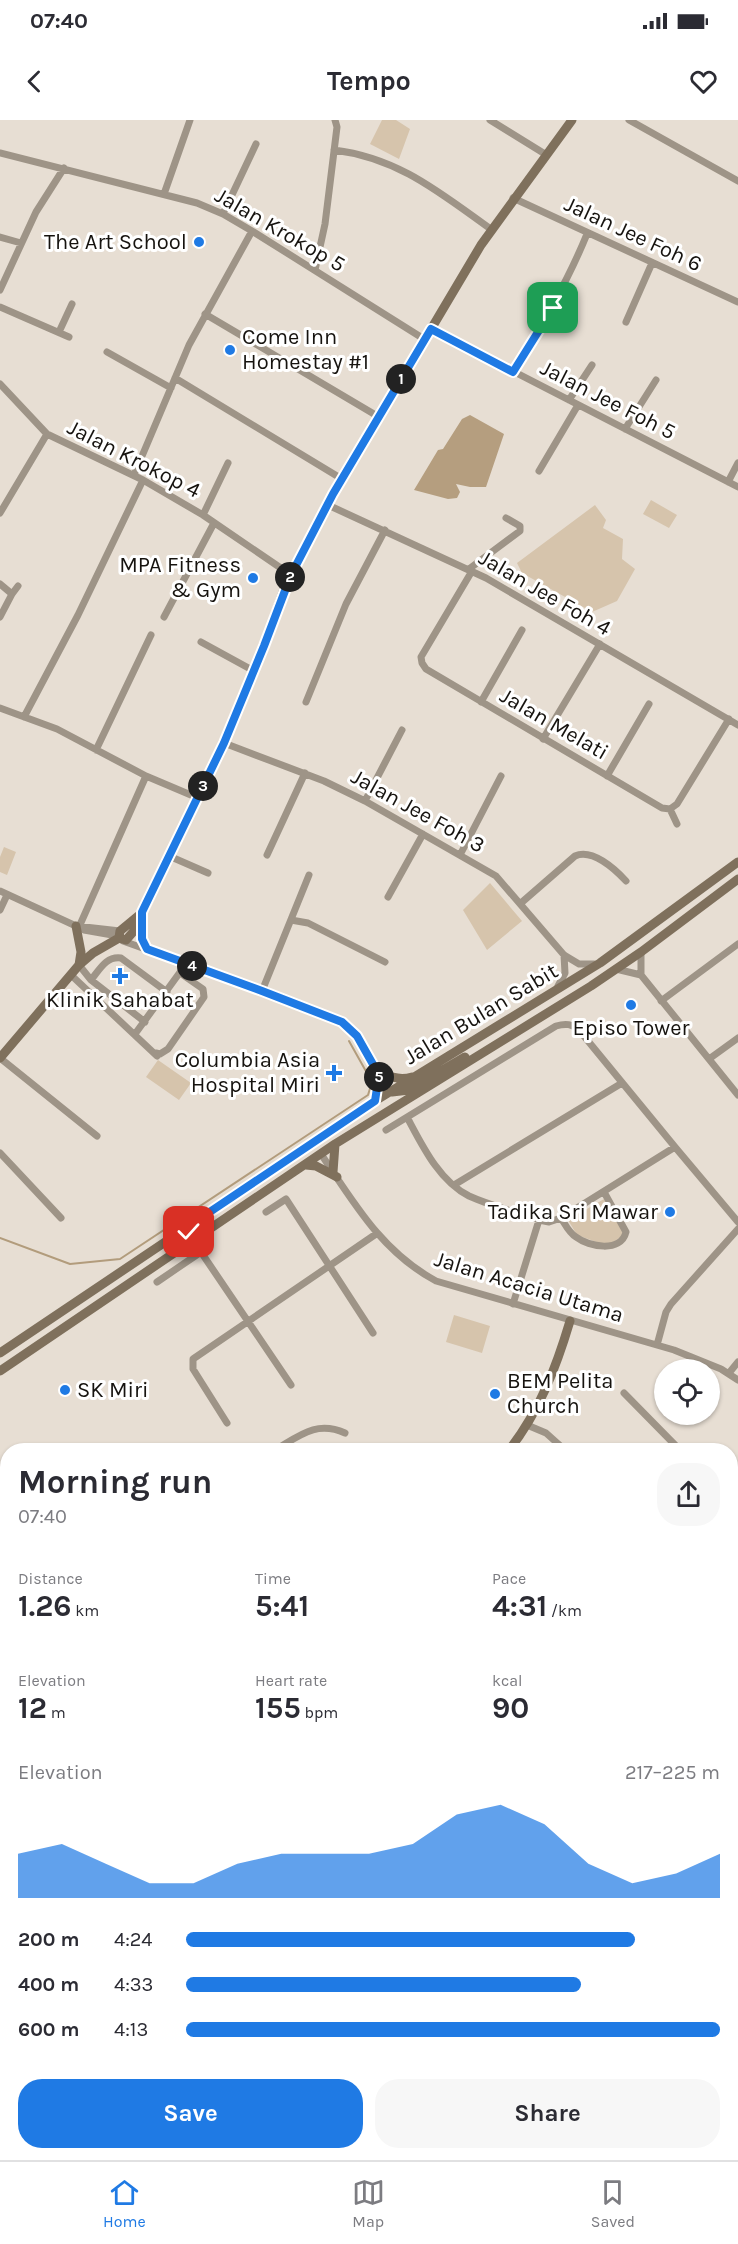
<!DOCTYPE html>
<html lang="en">
<head>
<meta charset="utf-8">
<style>
  body { margin:0; font-family:Karla,sans-serif; background:#f7f7f7; color:#2b2b33; height:100vh; display:flex; flex-direction:column; font-size:22px; white-space:nowrap }
  * { box-sizing:border-box; margin:0 }
  p { font-size:20px; color:#7c7c81 }
  .icon { flex:none; width:33px; height:33px; fill:none; stroke:currentColor; stroke-width:2; stroke-linecap:round; stroke-linejoin:round }
  .map { position:relative; flex:1; overflow:hidden }
  .panel { position:absolute; left:0px; top:1323px; width:738px; height:717px; display:flex; flex-direction:column; background:#fff; border-radius:24px 24px 0 0; box-shadow:0 2px 4px #0004 }
  .panel>* { flex:none }
  .fabs { position:absolute; left:654px; top:1239px; display:grid; gap:12px }
  .fabs a { display:grid; place-items:center; width:66px; height:66px; border-radius:50%; background:#fff; box-shadow:0 2px 4px #0004; font-size:30px }
  .pin { position:absolute; display:grid; place-items:center; width:51px; height:51px; color:#fff; margin:-26px; border-radius:12px; box-shadow:0 3px 9px #0006 }
  .km { position:absolute; width:30px; height:30px; margin:-15px; border-radius:50%; background:#222; color:#fff; font-size:16px; line-height:30px; text-align:center }
  .round { display:grid; place-items:center; flex:none; width:63px; height:63px; border-radius:24px; background:#f7f7f7 }
  .head { display:flex; align-items:center; justify-content:space-between; height:102px; padding:0 18px }
  h1 { font-size:33px; font-weight:700; line-height:45px }
  .metrics { display:grid; grid-template-columns:repeat(3,1fr); gap:9px; height:102px; padding:6px 18px }
  .metrics div { display:grid; align-content:center }
  .metrics b { font-size:30px; font-weight:700 }
  .metrics small { font-size:16px; font-weight:400 }
  .metrics p { font-size:16px }
  .chart { height:168px; padding:12px 18px }
  .chart p { display:flex; justify-content:space-between }
  .chart svg { width:100%; height:108px; margin-top:6px; fill:#1f7ae4; opacity:.7 }
  .button { display:flex; gap:12px; margin-top:auto; padding:12px 18px }
  .button a { flex:1; height:69px; border-radius:24px; background:#1f7ae4; color:#fff; font-size:24px; font-weight:700; line-height:69px; text-align:center }
  .button a+a { background:#f7f7f7; color:#2b2b33 }
  ul { padding:0 18px; list-style:none; font-size:20px }
  li { display:grid; grid-template-columns:96px 72px 1fr; align-items:center; height:45px }
  li i { height:15px; border-radius:8px; background:#1f7ae4 }
  .status { display:flex; justify-content:space-between; align-items:center; height:42px; padding:0 30px; background:#fff; direction:ltr }
  .status svg { height:16px; fill:currentColor }
  header { display:flex; justify-content:space-between; align-items:center; height:78px; padding:0 18px; background:#fff; font-size:27px; font-weight:700 }
  .dock { display:flex; justify-content:space-around; align-items:center; height:84px; border-top:2px solid #e1e1e2; background:#fff; font-size:16px; color:#7c7c81 }
  .dock a { display:grid; justify-items:center; gap:3px }
  .dock .current { color:#1f7ae4 }
  .map>svg:first-child { display:block }
  .green { fill:#d6c4ac }
  .forest { fill:#b59e7f }
  .lines { fill:none; stroke-linecap:round; stroke-linejoin:round }
  .stream { stroke:#b29c7c; stroke-width:2 }
  .street { stroke:#9e9487; stroke-width:7 }
  .secondary { stroke:#7f705c; stroke-width:9 }
  .highway { stroke:#554124; stroke-width:12 }
  .route-casing { stroke:#fff; stroke-width:12 }
  .route { stroke:#1f7ae4; stroke-width:8 }
  .poi-dot { fill:#1f7ae4; stroke:#fff; stroke-width:2 }
  .labels { text-anchor:middle; dominant-baseline:central; stroke-width:6; stroke-linejoin:round; paint-order:stroke }
  .street-label { font-size:22px; fill:#16130f; stroke:#fff }
  .poi-label { font-size:22px; fill:#16130f; stroke:#fff; text-anchor:end }
</style>
</head>
<body>
<div class="status"><b>07:40</b><svg viewBox="0 0 49 12"><path d="M0 12V9h3v3zM5 12V6h3v6zM10 12V3h3v9zM15 12V0h3v12zM26 1h20v11H26zM47 4h2v5h-2z"/></svg></div>
<header><svg class="icon" aria-label="back" viewBox="0 0 24 24"><path d="M15 5l-7 7 7 7"/></svg>Tempo<svg class="icon" aria-label="heart" viewBox="0 0 24 24"><path d="M12 20l-8-8c-3-5 5-10 8-4 3-6 11-1 8 4z"/></svg></header>
<div class="map">
<svg width="738" height="2040" viewBox="0 0 738 2040">
  <rect width="100%" height="100%" fill="#e7ded3"/>
  <!-- green -->
  <path class="green" d="M382 0H396L410 9 399 39 370 24Z
    M651 380 677 395 669 408 643 394Z
    M595 385 606 400 603 408 623 419 622 439 635 449 617 481 592 492 522 453 517 443Z
    M4 727 16 732 7 755 0 752V737Z
    M490 763 522 801 487 830 463 790Z
    M158 940 191 963 179 980 146 957Z
    M604 1079 623 1110 624 1115 612 1123 602 1124 577 1115 568 1100Z
    M454 1195 490 1206 482 1233 446 1222Z"/>
  <!-- forest -->
  <path class="forest" d="M470 295 504 314 486 367H470L456 364 460 372 457 378 448 379 414 370 438 330 443 329 462 299Z"/>
  <g class="lines">
    <!-- stream -->
    <path class="stream" d="M0 1118 70 1144 120 1139 368 975 372 962 349 921"/>
    <!-- street -->
    <path class="street" d="M490 0 545 34
      M629 0 738 61
      M334 30C399 38 440 73 492 110
      M0 33 197 83 223 94 252 111 424 219
      M164 74 190 0
      M513 78 738 182
      M223 94 256 24
      M0 117 21 123
      M315 150 325 104 337 7 335 0
      M0 170 36 92 64 48
      M0 187 69 217
      M205 194 379 297
      M626 202 652 143
      M431 209 738 367
      M59 212 72 184
      M107 232 171 268
      M513 252C541 207 567 163 587 114
      M175 258 342 359
      M0 264 47 314 143 360 203 395 291 455
      M569 280 592 245
      M625 309 656 260
      M539 351 578 285
      M134 355 189 225 252 111
      M728 362 738 343
      M328 385 486 458 738 605
      M0 393 47 314
      M203 395 228 343
      M469 449 520 411V406L506 398
      M472 451 421 537 422 543 426 549 662 688 670 689 677 684 729 599
      M0 464 12 474 0 497
      M12 474 18 466
      M164 497 214 403
      M201 522 254 551
      M306 582 346 484 385 410
      M481 582 522 510
      M0 588 57 609 146 656 198 678
      M24 597 78 495 143 360
      M543 619 600 524
      M224 623 324 661 365 681 496 756 564 835 579 844H594
      M96 630 151 515
      M607 656 649 584
      M365 681 402 610
      M670 689 677 704
      M267 735 305 653
      M460 735 501 656
      M169 736 208 753
      M0 771 76 806 120 811
      M388 777 423 714
      M521 783 575 736C592 728 615 749 626 761
      M0 790 7 775
      M291 800 308 803 385 842
      M79 807 146 656
      M84 810 118 816
      M123 821 262 871 342 902 357 916 390 972
      M79 845 91 860 145 902
      M616 849 641 855 738 975
      M71 855 157 936
      M641 855V832
      M91 860C100 849 106 836 121 838L167 872
      M558 866 565 853 564 835
      M262 871 309 755
      M661 881 738 824
      M135 914 186 844
      M156 933 160 934 168 929 204 877 203 869 180 853
      M0 938 97 1016
      M709 939 738 918
      M407 997C422 1025 439 1061 469 1076 491 1086 516 1092 539 1100L549 1102 561 1098 675 1027 738 1102
      M386 1010 556 906C566 903 572 904 579 910L675 1027
      M0 1033 61 1098
      M321 1034C354 1083 382 1132 436 1161L674 1230 721 1249 738 1260
      M454 1065 622 963
      M266 1092 286 1079 373 1213
      M561 1098C565 1104 569 1113 576 1117 589 1127 621 1133 626 1112L604 1072
      M157 1162 201 1132 291 1265
      M513 1184 539 1100
      M657 1225 666 1192 671 1184 738 1109
      M729 1253 738 1242
      M624 1273 680 1330
      M227 1303 193 1249V1239L376 1114
      M527 1305 546 1313 565 1330
      M275 1330C299 1316 316 1300 345 1313
      M730 1382 738 1390
      M2 1487 8 1497
      M0 1568 8 1564
      M730 1646 738 1639
      M276 2040 284 2032"/>
    <!-- secondary -->
    <path class="secondary" d="M141 803 126 820 119 818 120 811 143 792
      M76 806 81 832 79 845
      M143 824 141 811 143 792 224 623 264 526 284 469 310 417 342 359 481 125 572 0
      M0 938 79 845 93 833 119 818
      M375 949C387 956 398 961 412 957
      M392 972 409 970 465 937
      M375 981 379 955
      M306 1045 316 1046 337 1057
      M333 1052 335 1024
      M0 1233 375 981 600 843 738 742
      M0 1251 335 1024 591 866 641 832 738 759
      M509 1330C539 1292 556 1248 570 1201
      M0 1674H8
      M0 1686 8 1680
      M0 1690 8 1699
      M0 1702 8 1712"/>
    <!-- highway -->
    <path class="highway" d="M730 1527 738 1522
      M730 1546 738 1540
      M122 2040 130 2032
      M153 2040 162 2032"/>
  </g>
  <g class="lines">
    <defs>
      <path id="route" d="M189 1112 171 1118 375 981 379 955 357 916 342 902 262 871 147 829 142 819V792L224 623 264 526 291 455 333 374 431 209 513 252 553 188"/>
    </defs>
    <!-- route casing -->
    <use href="#route" class="route-casing"/>
    <!-- route -->
    <use href="#route" class="route"/>
  </g>
  <!-- markers -->
  <g class="poi-dot">
    <circle cx="199" cy="122" r="6"/>
    <circle cx="230" cy="230" r="6"/>
    <circle cx="253" cy="458" r="6"/>
    <path d="M117 847h6v6h6v6h-6v6h-6v-6h-6v-6h6z"/>
    <circle cx="631" cy="885" r="6"/>
    <path d="M331 944h6v6h6v6h-6v6h-6v-6h-6v-6h6z"/>
    <circle cx="670" cy="1092" r="6"/>
    <circle cx="65" cy="1270" r="6"/>
    <circle cx="495" cy="1274" r="6"/>
  </g>
  <g class="labels">
    <!-- street labels -->
    <g class="street-label">
      <text transform="translate(280 110) rotate(30)">Jalan Krokop 5</text>
      <text transform="translate(633 114) rotate(25)">Jalan Jee Foh 6</text>
      <text transform="translate(608 280) rotate(27)">Jalan Jee Foh 5</text>
      <text transform="translate(134 339) rotate(27)">Jalan Krokop 4</text>
      <text transform="translate(545 473) rotate(30)">Jalan Jee Foh 4</text>
      <text transform="translate(554 604) rotate(30)">Jalan Melati</text>
      <text transform="translate(418 691) rotate(29)">Jalan Jee Foh 3</text>
      <text transform="translate(481 894) rotate(-31)">Jalan Bulan Sabit</text>
      <text transform="translate(529 1167) rotate(17)">Jalan Acacia Utama</text>
    </g>
    <!-- poi labels -->
    <g class="poi-label">
      <text x="187" y="122">The Art School</text>
      <text x="242" y="217" text-anchor="start">Come Inn<tspan x="242" dy="25">Homestay #1</tspan></text>
      <text x="241" y="445">MPA Fitness<tspan x="241" dy="25">&amp; Gym</tspan></text>
      <text x="120" y="880" text-anchor="middle">Klinik Sahabat</text>
      <text x="631" y="908" text-anchor="middle">Episo Tower</text>
      <text x="320" y="940">Columbia Asia<tspan x="320" dy="25">Hospital Miri</tspan></text>
      <text x="658" y="1092">Tadika Sri Mawar</text>
      <text x="507" y="1261" text-anchor="start">BEM Pelita<tspan x="507" dy="25">Church</tspan></text>
      <text x="77" y="1270" text-anchor="start">SK Miri</text>
    </g>
  </g>
</svg>
<div class="fabs">
<a><svg class="icon" aria-label="locate" viewBox="0 0 24 24"><circle cx="12" cy="12" r="6"/><path d="M12 2v4M12 18v4M2 12h4M18 12h4"/></svg></a>
</div>
<div class="pin" style="left:553px;top:188px;background:#1e9e55"><svg class="icon" aria-label="arrive" viewBox="0 0 24 24"><path d="M6 21V4h12l-3 4 3 4H6"/></svg></div>
<div class="pin" style="left:189px;top:1112px;background:#d93025"><svg class="icon" aria-label="check" viewBox="0 0 24 24"><path d="M5 12l5 5 9-10"/></svg></div>
<b class="km" style="left:401px;top:259px">1</b>
<b class="km" style="left:290px;top:457px">2</b>
<b class="km" style="left:203px;top:666px">3</b>
<b class="km" style="left:192px;top:846px">4</b>
<b class="km" style="left:379px;top:957px">5</b>
<section class="panel">
<div class="head"><div><h1>Morning run</h1><p>07:40</p></div><a class="round"><svg class="icon" aria-label="share" viewBox="0 0 24 24"><path d="M12 15V3M7 8l5-5 5 5M5 13v7h14v-7"/></svg></a></div>
<div class="metrics">
<div><p>Distance</p><b>1.26<small> km</small></b></div>
<div><p>Time</p><b>5:41</b></div>
<div><p>Pace</p><b>4:31<small> /km</small></b></div>
</div>
<div class="metrics">
<div><p>Elevation</p><b>12<small> m</small></b></div>
<div><p>Heart rate</p><b>155<small> bpm</small></b></div>
<div><p>kcal</p><b>90</b></div>
</div>
<div class="chart"><p><span>Elevation</span>217–225 m</p>
<svg viewBox="0 0 160 44" preserveAspectRatio="none"><path d="M0 44V26L10 22L20 30L30 38L40 38L50 30L60 26L70 26L80 26L90 22L100 10L110 6L120 14L130 30L140 38L150 34L160 26V44z"/></svg>
</div>
<ul>
<li><b>200 m</b>4:24<i style="width:84%"></i></li>
<li><b>400 m</b>4:33<i style="width:74%"></i></li>
<li><b>600 m</b>4:13<i style="width:100%"></i></li>
</ul>
<div class="button"><a>Save</a><a>Share</a></div>
</section>
</div>
<nav class="dock">
<a class="current"><svg class="icon" aria-label="home" viewBox="0 0 24 24"><path d="M3 11l9-7 9 7M6 9v11h12V9"/></svg>Home</a>
<a><svg class="icon" aria-label="map" viewBox="0 0 24 24"><path d="M3 6l6-2 6 2 6-2v14l-6 2-6-2-6 2zM9 4v14M15 6v14"/></svg>Map</a>
<a><svg class="icon" aria-label="saved" viewBox="0 0 24 24"><path d="M7 4h10v16l-5-4-5 4z"/></svg>Saved</a>
</nav>
</body>
</html>
